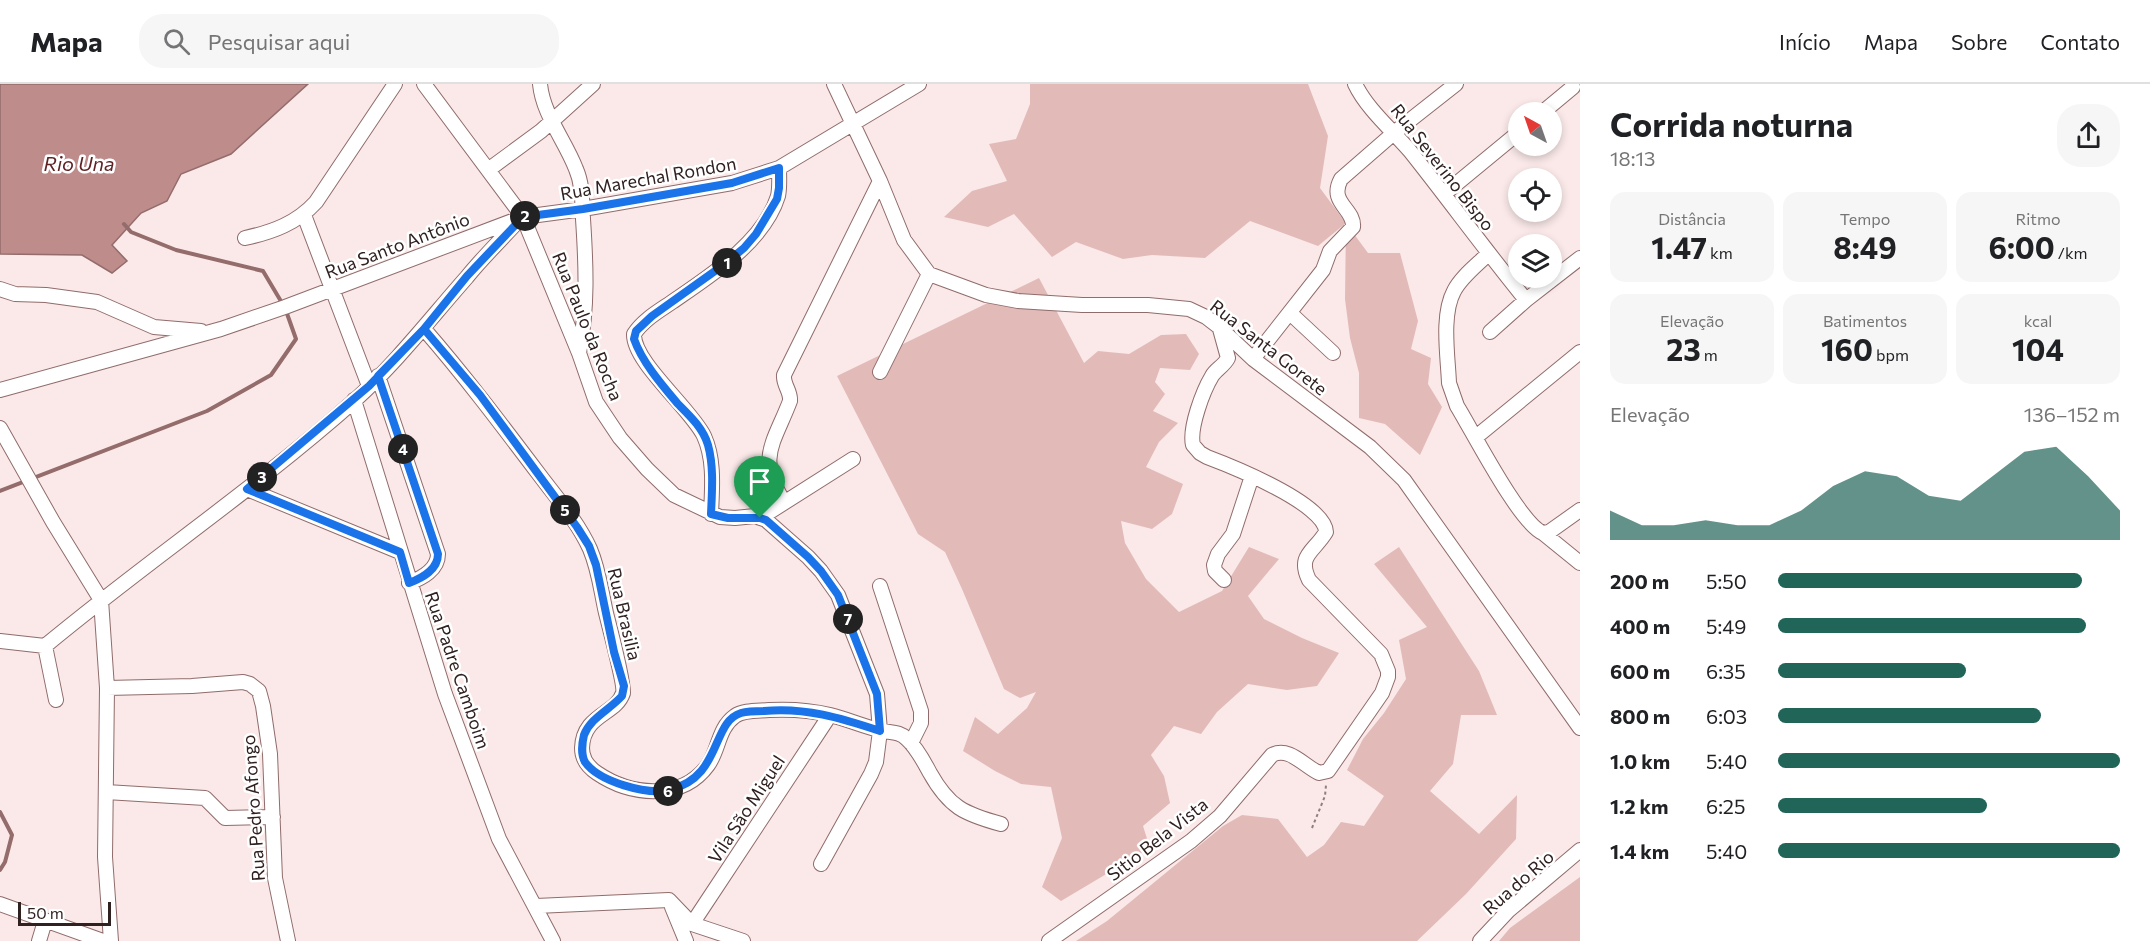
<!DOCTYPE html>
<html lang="pt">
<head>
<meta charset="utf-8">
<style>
  body { margin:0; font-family:Commissioner,sans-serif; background:#f6f6f6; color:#202124; height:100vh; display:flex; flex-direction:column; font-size:22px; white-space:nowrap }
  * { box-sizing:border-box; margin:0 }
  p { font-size:20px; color:#757577 }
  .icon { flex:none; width:33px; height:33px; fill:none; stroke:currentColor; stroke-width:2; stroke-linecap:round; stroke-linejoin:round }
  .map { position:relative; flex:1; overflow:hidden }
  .side { display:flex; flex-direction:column; background:#fff; width:570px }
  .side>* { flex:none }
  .needle { width:39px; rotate:320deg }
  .controls { position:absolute; left:1508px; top:18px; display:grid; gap:12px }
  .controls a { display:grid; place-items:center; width:54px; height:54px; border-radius:50%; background:#fff; box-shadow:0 3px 9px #0003; font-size:30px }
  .scale { position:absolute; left:18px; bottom:15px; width:93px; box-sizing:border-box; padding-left:6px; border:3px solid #302121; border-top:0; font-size:16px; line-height:21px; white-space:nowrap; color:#302121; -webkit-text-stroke:4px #fff; paint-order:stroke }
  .pin { position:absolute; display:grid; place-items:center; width:51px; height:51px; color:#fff; margin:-62px -26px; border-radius:50% 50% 50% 0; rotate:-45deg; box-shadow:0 0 6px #0007 }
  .pin .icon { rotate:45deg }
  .km { position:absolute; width:30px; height:30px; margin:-15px; border-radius:50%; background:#222; color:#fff; font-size:16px; line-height:30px; text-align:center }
  .round { display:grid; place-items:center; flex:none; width:63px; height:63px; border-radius:24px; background:#f6f6f6 }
  .overview { display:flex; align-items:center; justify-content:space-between; height:102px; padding:0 30px }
  h1 { font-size:33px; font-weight:700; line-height:45px }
  .figures { display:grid; grid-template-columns:repeat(3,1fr); gap:9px; height:102px; padding:6px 30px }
  .figures div { display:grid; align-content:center; border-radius:15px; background:#f6f6f6; text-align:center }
  .figures b { font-size:30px; font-weight:700 }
  .figures small { font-size:16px; font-weight:400 }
  .figures p { font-size:16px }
  .chart { height:168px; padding:12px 30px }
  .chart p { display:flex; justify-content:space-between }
  .chart svg { width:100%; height:108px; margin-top:6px; fill:#206558; opacity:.7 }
  ul { padding:0 30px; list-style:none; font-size:20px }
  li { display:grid; grid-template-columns:96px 72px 1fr; align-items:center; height:45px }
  li i { height:15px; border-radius:8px; background:#206558 }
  header { display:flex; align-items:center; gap:36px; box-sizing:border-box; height:84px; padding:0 30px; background:#fff; border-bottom:2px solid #e0e0e0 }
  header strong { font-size:28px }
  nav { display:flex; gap:33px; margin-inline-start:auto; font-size:21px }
  .search { width:420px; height:54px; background:#f6f6f6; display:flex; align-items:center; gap:15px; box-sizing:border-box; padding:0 21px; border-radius:24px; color:#757577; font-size:22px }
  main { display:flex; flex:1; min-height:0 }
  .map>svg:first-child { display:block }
  .green { fill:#e2bbb9 }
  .water { fill:#bd8c8b; stroke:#936c6b; stroke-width:1.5 }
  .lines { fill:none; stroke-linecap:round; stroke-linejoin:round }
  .stream { stroke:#936c6b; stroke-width:4 }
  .minor-casing { stroke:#8f6c6b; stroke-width:16 }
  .path { stroke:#8e7e7d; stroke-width:2; stroke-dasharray:3 3; stroke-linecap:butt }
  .minor { stroke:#fff; stroke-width:14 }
  .route-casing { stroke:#fff; stroke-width:12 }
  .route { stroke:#1a73e8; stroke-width:8 }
  .labels { text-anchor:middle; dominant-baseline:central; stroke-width:5; stroke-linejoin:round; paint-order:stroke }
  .street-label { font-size:18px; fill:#302121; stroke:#fff }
  .water-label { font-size:20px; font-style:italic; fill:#602325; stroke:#fff }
</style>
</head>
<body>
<header>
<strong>Mapa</strong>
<div class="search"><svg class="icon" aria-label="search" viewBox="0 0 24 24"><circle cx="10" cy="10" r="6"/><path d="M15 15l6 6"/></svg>Pesquisar aqui</div>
<nav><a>Início</a><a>Mapa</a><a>Sobre</a><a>Contato</a></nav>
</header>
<main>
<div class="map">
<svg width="1580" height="857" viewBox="0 0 1580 857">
  <rect width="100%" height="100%" fill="#fae9e8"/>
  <!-- green -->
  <path class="green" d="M1030 0H1308L1328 52 1320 104 1368 169H1400L1418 237 1411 265 1431 274 1428 300 1442 323 1420 371 1385 340 1359 334V289L1350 254 1345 215 1346 139 1318 162 1250 137 1205 174 1152 171 1123 175 1076 158 1052 173 1014 130 988 143 944 133 972 107 1007 97 989 60 1016 55 1030 20Z
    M1039 194 1084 279 1098 267 1129 270 1161 251 1186 250 1199 270 1190 286 1160 284 1155 298 1165 310 1153 327 1178 339 1159 358 1146 383 1183 400 1172 430 1152 445 1121 437 1125 459 1146 495 1179 528 1222 507 1249 463 1279 475 1248 512 1264 535 1302 554 1339 569 1317 602 1287 606 1248 600 1217 628 1201 650 1174 642 1151 671 1164 692 1170 719 1143 742 1150 764 1061 817 1042 803 1062 754 1051 703 1021 700 995 687 963 667 975 633 998 650 1027 624 1036 608 1020 614 1004 605 962 505 945 468 918 450 837 292Z
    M1399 463 1479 587 1497 631H1461L1453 680 1430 707 1479 750 1517 711 1516 755 1466 810 1417 857H1076L1107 837 1223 742 1242 731 1278 735 1307 773 1324 761 1341 738 1364 742 1384 712 1347 686 1363 655 1384 629 1406 595 1399 556 1427 543 1374 480Z
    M1580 793V857H1499L1510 844Z"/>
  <!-- water -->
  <path class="water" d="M0 0H308L231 70 181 90 167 117 141 129 112 161 127 177 112 189 82 171 0 170Z"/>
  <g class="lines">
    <!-- stream -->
    <path class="stream" d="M0 407 207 327 271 291 296 255 285 224 263 187 176 166 131 148 124 140
      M0 728 12 751 5 778 0 786"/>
    <defs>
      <path id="minor" d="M424 0 523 133 579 269 596 318 620 354 647 385 674 411 720 433 735 434 755 432 766 436 808 473 821 487 838 511 877 610 880 647 876 678 871 690 821 780
        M540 0C543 31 565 56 576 85 583 101 582 118 583 135 586 180 588 224 579 269
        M834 0 880 97 904 156 929 190 986 211 1018 217 1082 221H1148L1189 225 1206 233 1219 243 1253 275 1370 363 1404 396 1580 644
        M1355 0C1367 25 1392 46 1410 67 1449 116 1486 167 1526 216
        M1543 28 1573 3
        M488 86 541 47 593 0
        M1444 110 1518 49
        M304 131 369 302
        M245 154C273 148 297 139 316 118L395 0
        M1488 170C1477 181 1461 193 1454 207 1441 231 1448 273 1449 299L1457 322C1473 348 1520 440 1543 449L1549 448 1580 426
        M0 205 15 210 46 211 97 218 154 243 201 247
        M1290 229 1333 269
        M424 245C464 291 501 340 538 389 556 413 578 438 590 465 599 486 601 507 606 529 609 541 625 602 623 609 616 631 583 630 582 664 582 675 588 683 597 689 631 712 682 717 708 681 719 666 718 644 735 632 743 626 758 627 769 626 790 625 810 626 830 631 847 635 862 642 879 646 890 649 899 647 907 655 917 664 924 678 930 689 949 723 964 730 1001 740
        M1490 248 1526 216 1580 174
        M1253 275 1323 186 1330 167 1353 143C1355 125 1328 119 1341 95L1395 48 1456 0
        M880 288 929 190
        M378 292 438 470C438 486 422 494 409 499
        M0 306 221 245 285 223 523 133 583 125 732 99 779 84 919 0
        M354 316 445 610 499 755 553 857
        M0 344 53 438 101 516 107 604 105 773 111 857
        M1476 353 1580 268
        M247 405 400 468
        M784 418C756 374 774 359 790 317 791 307 783 301 784 291L880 97
        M711 430C712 405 715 376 704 352 691 325 633 278 634 250 643 236 659 227 672 218 710 192 764 158 778 112 780 103 779 93 779 84
        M760 434 853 375
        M1543 449 1580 479
        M1224 496 1215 487 1214 481 1218 470 1233 450 1252 392
        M880 502 921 627V639L911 659
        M0 557 45 562C146 478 256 404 354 317 396 279 430 235 467 193 483 173 502 155 519 136
        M45 562 56 616
        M107 604 192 602 243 598 250 600 259 607 263 622 270 670 275 794 288 857
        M106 708 205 714 225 734 273 733
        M0 820 103 857
        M536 822 669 816 692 840 743 857
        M672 823 686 857
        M692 840 830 631
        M39 857 45 837
        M1049 857 1191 757 1220 732 1272 671C1289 662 1304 682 1319 689L1328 687 1382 609 1388 593V587L1381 570 1309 496C1297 471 1314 468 1326 448 1326 420 1231 382 1207 373L1200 369 1193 361C1189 344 1203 307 1212 292 1216 285 1224 282 1228 274L1220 245
        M1480 857 1508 827 1580 766"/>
    </defs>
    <!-- minor casing -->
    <use href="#minor" class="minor-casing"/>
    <!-- path -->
    <path class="path" d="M1312 744 1325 712 1326 701"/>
    <!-- minor -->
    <use href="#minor" class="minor"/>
  </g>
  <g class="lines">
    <defs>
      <path id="route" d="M760 434H728L711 430C712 407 714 383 708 361 703 344 690 332 678 320 662 301 642 278 634 255L636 247 652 232 722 182 744 164 756 150 777 115 779 104V84L732 99 583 125 523 133 467 192 424 245 369 302 247 405 400 468 409 499C422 494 438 486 438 470L378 292 424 245 480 311 577 443 589 462 596 481 614 568 624 602 622 612 619 615C607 627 590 635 584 651 582 659 581 671 585 678 599 698 647 711 669 706 722 694 711 638 741 629 748 627 756 627 764 627 805 623 841 634 880 647L877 610 838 511 821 487 808 473 766 436 760 434"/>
    </defs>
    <!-- route casing -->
    <use href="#route" class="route-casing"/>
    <!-- route -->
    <use href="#route" class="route"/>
  </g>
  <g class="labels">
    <!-- street labels -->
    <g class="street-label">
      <text transform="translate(1443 83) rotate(52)">Rua Severino Bispo</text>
      <text transform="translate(648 94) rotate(-10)">Rua Marechal Rondon</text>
      <text transform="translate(397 161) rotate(-21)">Rua Santo Antônio</text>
      <text transform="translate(588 242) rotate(68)">Rua Paulo da Rocha</text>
      <text transform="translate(1269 263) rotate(38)">Rua Santa Gorete</text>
      <text transform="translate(625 530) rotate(77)">Rua Brasilia</text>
      <text transform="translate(458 586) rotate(71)">Rua Padre Camboim</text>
      <text transform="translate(253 724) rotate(-94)">Rua Pedro Afongo</text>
      <text transform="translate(746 725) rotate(-57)">Vila São Miguel</text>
      <text transform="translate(1157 755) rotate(-38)">Sitio Bela Vista</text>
      <text transform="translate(1518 798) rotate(-41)">Rua do Rio</text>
    </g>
    <!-- water labels -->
    <g class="water-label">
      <text x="79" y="79">Rio Una</text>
    </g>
  </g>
</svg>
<div class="controls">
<a><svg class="needle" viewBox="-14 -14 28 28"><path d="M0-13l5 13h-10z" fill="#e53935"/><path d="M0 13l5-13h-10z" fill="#757577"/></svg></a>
<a><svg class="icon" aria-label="locate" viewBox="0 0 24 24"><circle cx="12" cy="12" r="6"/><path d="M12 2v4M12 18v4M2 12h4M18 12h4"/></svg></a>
<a><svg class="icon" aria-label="layers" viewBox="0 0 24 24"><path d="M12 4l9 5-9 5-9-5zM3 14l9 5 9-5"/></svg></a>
</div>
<div class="scale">50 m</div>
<div class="pin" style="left:760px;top:434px;background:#1e9e55"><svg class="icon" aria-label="arrive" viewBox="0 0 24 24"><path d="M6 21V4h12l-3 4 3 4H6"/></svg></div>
<b class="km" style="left:727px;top:179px">1</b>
<b class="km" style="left:525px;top:132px">2</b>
<b class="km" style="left:262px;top:393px">3</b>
<b class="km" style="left:403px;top:365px">4</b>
<b class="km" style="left:565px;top:426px">5</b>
<b class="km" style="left:668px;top:707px">6</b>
<b class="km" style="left:848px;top:535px">7</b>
</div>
<section class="side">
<div class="overview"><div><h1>Corrida noturna</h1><p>18:13</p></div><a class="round"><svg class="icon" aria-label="share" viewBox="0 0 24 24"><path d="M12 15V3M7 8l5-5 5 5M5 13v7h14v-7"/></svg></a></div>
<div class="figures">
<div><p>Distância</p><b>1.47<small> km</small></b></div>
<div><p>Tempo</p><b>8:49</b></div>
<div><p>Ritmo</p><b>6:00<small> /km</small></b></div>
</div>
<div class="figures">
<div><p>Elevação</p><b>23<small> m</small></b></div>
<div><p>Batimentos</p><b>160<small> bpm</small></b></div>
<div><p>kcal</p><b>104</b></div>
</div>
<div class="chart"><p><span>Elevação</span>136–152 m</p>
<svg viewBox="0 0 160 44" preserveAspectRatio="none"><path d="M0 44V32L10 38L20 38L30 36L40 38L50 38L60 32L70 22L80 16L90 18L100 26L110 28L120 18L130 8L140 6L150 18L160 32V44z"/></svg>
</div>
<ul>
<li><b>200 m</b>5:50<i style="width:89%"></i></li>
<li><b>400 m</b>5:49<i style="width:90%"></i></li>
<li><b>600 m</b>6:35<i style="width:55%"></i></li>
<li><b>800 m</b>6:03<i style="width:77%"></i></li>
<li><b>1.0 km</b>5:40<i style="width:100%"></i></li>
<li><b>1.2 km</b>6:25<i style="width:61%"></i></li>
<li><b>1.4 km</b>5:40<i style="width:100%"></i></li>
</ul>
</section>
</main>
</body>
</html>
